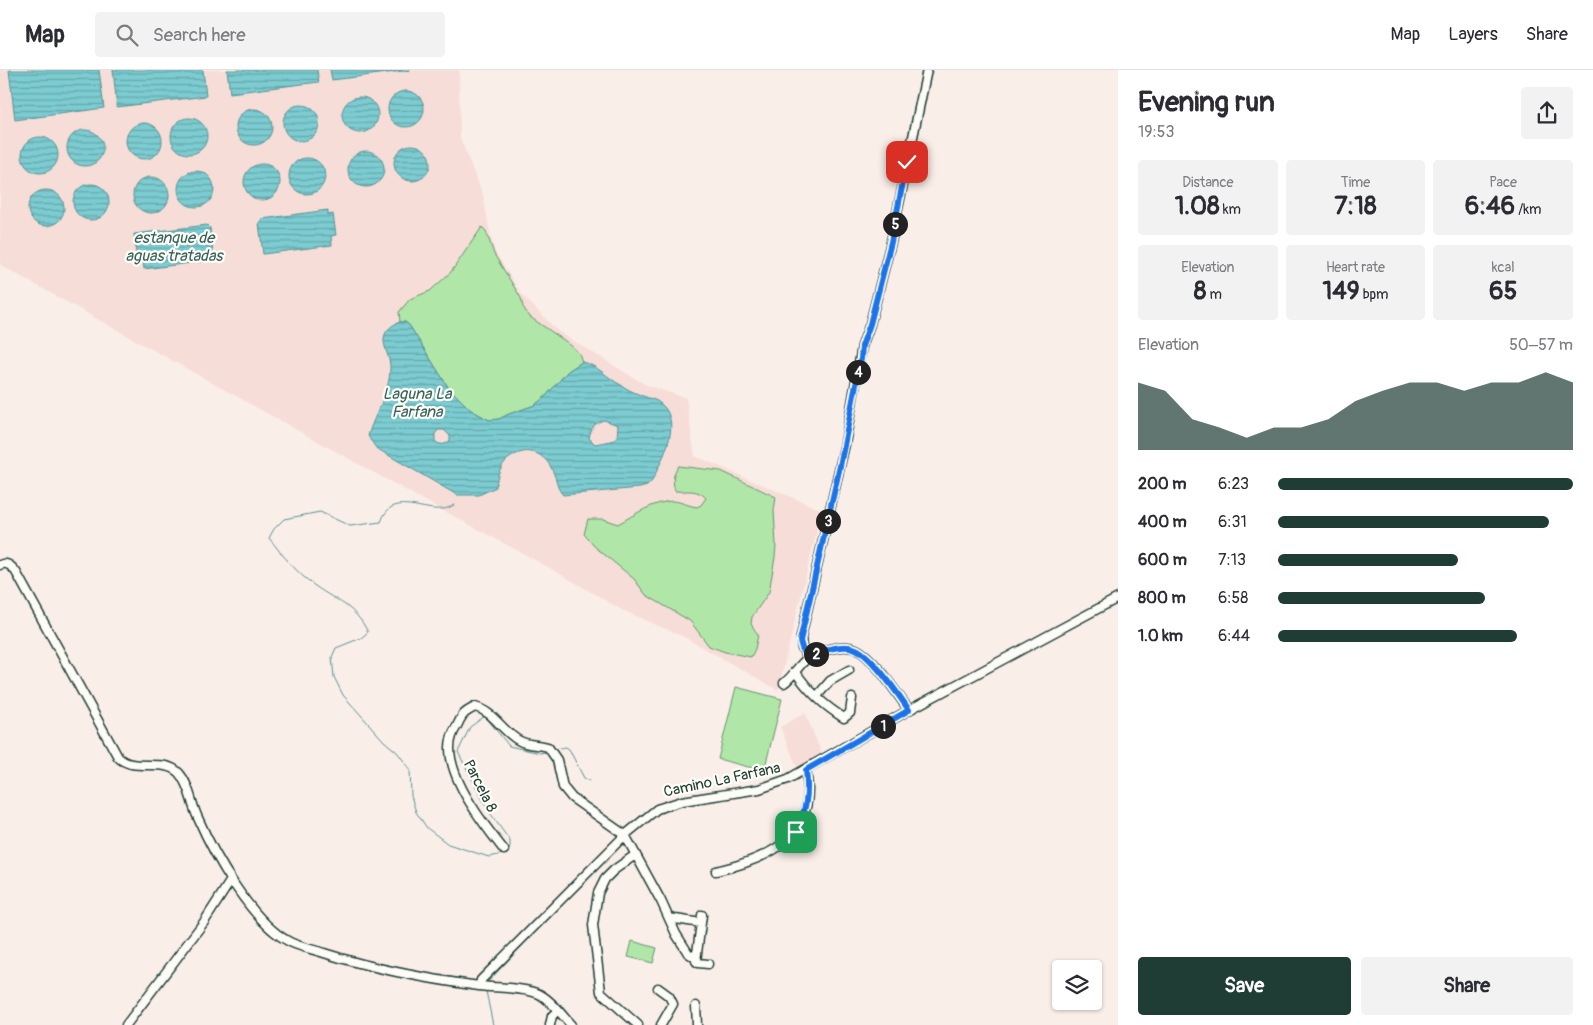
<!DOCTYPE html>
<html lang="en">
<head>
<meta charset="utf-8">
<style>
  body { margin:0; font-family:Pangolin,sans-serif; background:#f2f2f3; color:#2b2b33; height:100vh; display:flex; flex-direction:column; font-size:19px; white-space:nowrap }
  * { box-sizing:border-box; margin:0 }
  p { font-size:16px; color:#7c7c81 }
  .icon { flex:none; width:28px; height:28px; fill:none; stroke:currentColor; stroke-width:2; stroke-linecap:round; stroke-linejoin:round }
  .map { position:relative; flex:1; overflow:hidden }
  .panel { display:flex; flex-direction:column; background:#fff; width:475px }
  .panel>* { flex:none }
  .buttons { position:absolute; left:1052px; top:890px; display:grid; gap:10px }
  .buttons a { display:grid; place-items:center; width:50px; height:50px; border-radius:5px; background:#fff; box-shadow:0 1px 4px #0004; font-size:25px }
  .pin { position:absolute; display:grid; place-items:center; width:42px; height:42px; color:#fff; margin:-21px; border-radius:10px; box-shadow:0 2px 8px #0006 }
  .km { position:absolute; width:25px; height:25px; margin:-12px; border-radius:50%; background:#222; color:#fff; font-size:14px; line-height:25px; text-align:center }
  .round { display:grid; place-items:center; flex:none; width:52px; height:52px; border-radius:5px; background:#f2f2f3 }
  .headline { display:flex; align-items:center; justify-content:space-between; height:85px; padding:0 20px }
  h1 { font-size:28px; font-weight:800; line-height:38px }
  .stats { display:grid; grid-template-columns:repeat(3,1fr); gap:8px; height:85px; padding:5px 20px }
  .stats div { display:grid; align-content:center; border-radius:5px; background:#f2f2f3; text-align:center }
  .stats b { font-size:25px; font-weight:800 }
  .stats small { font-size:14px; font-weight:400 }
  .stats p { font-size:14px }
  .chart { height:140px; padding:10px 20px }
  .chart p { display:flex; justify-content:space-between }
  .chart svg { width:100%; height:90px; margin-top:5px; fill:#1f3d34; opacity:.7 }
  .cta { display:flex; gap:10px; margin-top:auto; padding:10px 20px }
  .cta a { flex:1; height:58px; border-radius:5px; background:#1f3d34; color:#fff; font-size:20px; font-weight:800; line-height:58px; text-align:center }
  .cta a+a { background:#f2f2f3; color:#2b2b33 }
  ul { padding:0 20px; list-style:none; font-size:16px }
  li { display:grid; grid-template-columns:80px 60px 1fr; align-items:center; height:38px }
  li i { height:12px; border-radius:6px; background:#1f3d34 }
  header { display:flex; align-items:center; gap:30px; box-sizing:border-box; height:70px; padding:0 25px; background:#fff; border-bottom:1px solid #e1e1e2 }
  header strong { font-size:24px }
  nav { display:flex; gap:28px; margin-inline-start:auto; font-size:18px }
  .search { width:350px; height:45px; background:#f2f2f3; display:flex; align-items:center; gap:12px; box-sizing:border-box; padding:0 18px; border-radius:5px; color:#7c7c81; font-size:19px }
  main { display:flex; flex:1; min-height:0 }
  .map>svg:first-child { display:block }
  .built { fill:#f7ddd8 }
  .green { fill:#b0e6a8; stroke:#68926e }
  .water { fill:url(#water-rules); stroke:#569392; fill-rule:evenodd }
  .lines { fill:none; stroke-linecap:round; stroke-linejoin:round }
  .stream { stroke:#569392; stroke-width:1 }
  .minor-casing { stroke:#1f3d34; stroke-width:11 }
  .minor { stroke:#fdfcf7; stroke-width:8 }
  .route-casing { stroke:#fff; stroke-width:10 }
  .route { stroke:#1a73e8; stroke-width:6 }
  .labels { text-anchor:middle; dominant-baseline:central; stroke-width:4.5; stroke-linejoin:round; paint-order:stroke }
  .street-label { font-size:15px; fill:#1f3d34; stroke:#fdfcf7 }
  .water-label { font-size:16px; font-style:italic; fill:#36615b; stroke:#fdfcf7 }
</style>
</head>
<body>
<header>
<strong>Map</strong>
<div class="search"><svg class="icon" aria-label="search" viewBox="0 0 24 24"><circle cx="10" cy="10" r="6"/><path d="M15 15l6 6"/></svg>Search here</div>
<nav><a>Map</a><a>Layers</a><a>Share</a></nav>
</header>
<main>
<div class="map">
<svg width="1118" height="955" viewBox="0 0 1118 955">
  <defs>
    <pattern id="water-rules" width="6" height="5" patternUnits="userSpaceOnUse" patternTransform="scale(1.25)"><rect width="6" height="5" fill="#7bccd1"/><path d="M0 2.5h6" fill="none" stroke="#64a7aa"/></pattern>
  </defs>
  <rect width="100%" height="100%" fill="#faeee9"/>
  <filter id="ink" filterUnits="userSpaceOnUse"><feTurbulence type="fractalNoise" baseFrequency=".02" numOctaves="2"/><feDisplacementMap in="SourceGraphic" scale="10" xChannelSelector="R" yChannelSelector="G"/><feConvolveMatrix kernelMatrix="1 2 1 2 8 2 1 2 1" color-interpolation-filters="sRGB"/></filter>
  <g filter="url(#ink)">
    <!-- built -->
    <path class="built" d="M0 0H459L460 68 483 125 490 163 496 184 521 224 559 262 644 314 686 328 695 386 822 440 778 620 684 567 622 540 548 497 407 421 0 195Z
      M805 643 822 684 797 697 780 657Z"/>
    <!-- green -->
    <path class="green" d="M482 157 486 161 494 184 521 228 523 237 530 247 568 273 579 283 582 292 568 301 546 326 535 335 509 344 499 349 489 350 471 340 448 317 409 255 405 252H400L399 242 410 229 430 221 451 202Z
      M678 396 721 401 776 427 774 441 776 475 775 487 769 522 752 547 751 554 758 565 755 579 751 587 725 582 709 576 690 551 646 525 634 509 594 476 584 464 588 449H603L618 454C634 445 654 431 674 431 682 432 689 436 697 437L701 435 706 428C697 418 687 422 675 421 672 411 673 404 678 396Z
      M736 617 782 629 764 701 718 689Z
      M632 871 657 878 653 893 628 887Z"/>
    <!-- water -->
    <path class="water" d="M9 0H99L104 38 15 50Z
      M113 0H203L206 26 117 37Z
      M227 0H317L319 12 230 23Z
      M330 0H411L332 10Z
      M388 39a18 18 0 1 1 36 0a18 18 0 1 1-36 0Z
      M342 45a18 18 0 1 1 36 0a18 18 0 1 1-36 0Z
      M283 53a18 18 0 1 1 36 0a18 18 0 1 1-36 0Z
      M236 57a18 18 0 1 1 36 0a18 18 0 1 1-36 0Z
      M171 66a18 18 0 1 1 36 0a18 18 0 1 1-36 0Z
      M126 71a18 18 0 1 1 36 0a18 18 0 1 1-36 0Z
      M67 78a18 18 0 1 1 36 0a18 18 0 1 1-36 0Z
      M22 85a18 18 0 1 1 36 0a18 18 0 1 1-36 0Z
      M394 93a18 18 0 1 1 36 0a18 18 0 1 1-36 0Z
      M348 99a18 18 0 1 1 36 0a18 18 0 1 1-36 0Z
      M289 106a18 18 0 1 1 36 0a18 18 0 1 1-36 0Z
      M244 112a18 18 0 1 1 36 0a18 18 0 1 1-36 0Z
      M178 119a18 18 0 1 1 36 0a18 18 0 1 1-36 0Z
      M133 125a18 18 0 1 1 36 0a18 18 0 1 1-36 0Z
      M73 132a18 18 0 1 1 36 0a18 18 0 1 1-36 0Z
      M28 138a18 18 0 1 1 36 0a18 18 0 1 1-36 0Z
      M328 140V145L333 144 336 165 331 166 332 175 263 184 259 153 262 149Z
      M207 155 210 158 214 190 144 199 143 191 137 192 134 164Z
      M400 252H405L409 255 448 317 471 340 489 350 499 349 509 344 535 335 546 326 568 301 582 292C598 295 607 308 621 315 627 319 633 322 638 324 644 327 651 328 657 331 686 349 662 389 652 411L647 416 640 418 563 425C556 417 558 414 554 404 547 384 529 375 511 387 500 394 497 405 496 417L479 425H457L376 378 368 366C374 344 390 323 390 299 391 288 383 278 384 268 385 260 393 254 400 252ZM604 350 618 355 617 367 615 370 595 374 589 368C591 358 594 353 604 350ZM438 360H444L450 366V370C446 375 440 376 435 371V364Z"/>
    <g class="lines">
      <!-- stream -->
      <path class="stream" d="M454 435C432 451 393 415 381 452L350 456 320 442 284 449 274 459 269 468C283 486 297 503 315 516 339 533 353 534 368 562L361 568 336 578 332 587 334 607 343 625 384 671 397 682 410 699 411 726 416 742 427 758 448 774 489 787 503 784
        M555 679 566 677 569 679 584 708 590 711
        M508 780 510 778V771L488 740 458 682 470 657 485 646 509 676 540 683 546 682
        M487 913 530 867
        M486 921 493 955"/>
      <defs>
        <path id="minor" d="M0 495C7 491 12 497 16 502L118 687C133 703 164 687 179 703 190 715 191 734 198 748 214 785 252 852 288 871 299 877 312 879 324 883 374 899 427 909 479 916 495 918 525 917 539 924 551 930 562 945 571 955
          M808 588 802 578 801 567 845 374 862 276 870 254 891 172 927 0
          M795 601C808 621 823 635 844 648L850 643 852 628
          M784 613C793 607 798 595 808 588 819 581 843 573 856 579 874 587 897 624 909 640
          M817 626 830 611 849 600
          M504 780C484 755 450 711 450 678 450 671 453 662 457 656 462 645 463 643 475 637 493 641 502 661 518 670 528 676 537 674 548 677L557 690 563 717 572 728 625 765 661 831 676 864 688 883 697 889
          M635 785 614 800 605 809 598 823 593 855 601 922 638 955
          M716 801C760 791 808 773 808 720 808 713 807 707 806 700
          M702 845 696 891 698 893 708 894
          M669 848 701 853
          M480 916 481 910 489 902 625 765 657 739 682 731 759 719 788 709 909 640 1118 528
          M658 918 669 926 673 934 661 955
          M696 936 697 955
          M126 955 204 852 231 810
          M550 955 552 946 557 941"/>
      </defs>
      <!-- minor casing -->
      <use href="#minor" class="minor-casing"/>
      <!-- minor -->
      <use href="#minor" class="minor"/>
    </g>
  </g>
  <g class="lines" filter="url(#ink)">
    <defs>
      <path id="route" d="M796 762C806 739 809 726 806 700L909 640C898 624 873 587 856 579 842 573 820 581 808 588L802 578 800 571 840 396 861 289 862 276 870 254 891 172 907 92"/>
    </defs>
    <!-- route casing -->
    <use href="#route" class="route-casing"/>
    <!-- route -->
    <use href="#route" class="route"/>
  </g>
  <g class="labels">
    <!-- street labels -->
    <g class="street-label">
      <text transform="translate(722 710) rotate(-12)">Camino La Farfana</text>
      <text transform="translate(480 716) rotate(63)">Parcela 8</text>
    </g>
    <!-- water labels -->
    <g class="water-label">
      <text x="174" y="168">estanque de<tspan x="174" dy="18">aguas tratadas</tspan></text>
      <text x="417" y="324">Laguna La<tspan x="417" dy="18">Farfana</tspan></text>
    </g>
  </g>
</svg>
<div class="buttons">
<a><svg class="icon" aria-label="layers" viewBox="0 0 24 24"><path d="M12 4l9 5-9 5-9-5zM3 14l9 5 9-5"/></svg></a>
</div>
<div class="pin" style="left:796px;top:762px;background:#1e9e55"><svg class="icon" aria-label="arrive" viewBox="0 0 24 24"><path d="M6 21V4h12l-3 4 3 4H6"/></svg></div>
<div class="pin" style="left:907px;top:92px;background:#d93025"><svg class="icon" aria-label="check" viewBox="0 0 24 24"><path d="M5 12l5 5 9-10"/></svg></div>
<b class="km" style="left:883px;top:656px">1</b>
<b class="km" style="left:816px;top:584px">2</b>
<b class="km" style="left:828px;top:451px">3</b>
<b class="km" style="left:858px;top:302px">4</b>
<b class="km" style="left:895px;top:154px">5</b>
</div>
<section class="panel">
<div class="headline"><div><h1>Evening run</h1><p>19:53</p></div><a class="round"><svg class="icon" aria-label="share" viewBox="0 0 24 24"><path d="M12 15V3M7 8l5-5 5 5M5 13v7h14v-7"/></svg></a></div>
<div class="stats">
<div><p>Distance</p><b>1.08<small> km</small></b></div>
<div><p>Time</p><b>7:18</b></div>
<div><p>Pace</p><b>6:46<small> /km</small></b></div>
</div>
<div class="stats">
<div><p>Elevation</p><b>8<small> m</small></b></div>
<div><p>Heart rate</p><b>149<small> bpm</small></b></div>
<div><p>kcal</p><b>65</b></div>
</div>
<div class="chart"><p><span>Elevation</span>50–57 m</p>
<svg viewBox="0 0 160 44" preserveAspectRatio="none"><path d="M0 44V11L10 15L20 29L30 33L40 38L50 33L60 33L70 29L80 20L90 15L100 11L110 11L120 15L130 11L140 11L150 6L160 11V44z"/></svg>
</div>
<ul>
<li><b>200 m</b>6:23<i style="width:100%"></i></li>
<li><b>400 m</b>6:31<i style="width:92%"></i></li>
<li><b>600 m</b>7:13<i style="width:61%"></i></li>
<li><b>800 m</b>6:58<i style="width:70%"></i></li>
<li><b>1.0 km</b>6:44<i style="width:81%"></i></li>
</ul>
<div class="cta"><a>Save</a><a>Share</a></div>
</section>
</main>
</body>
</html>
